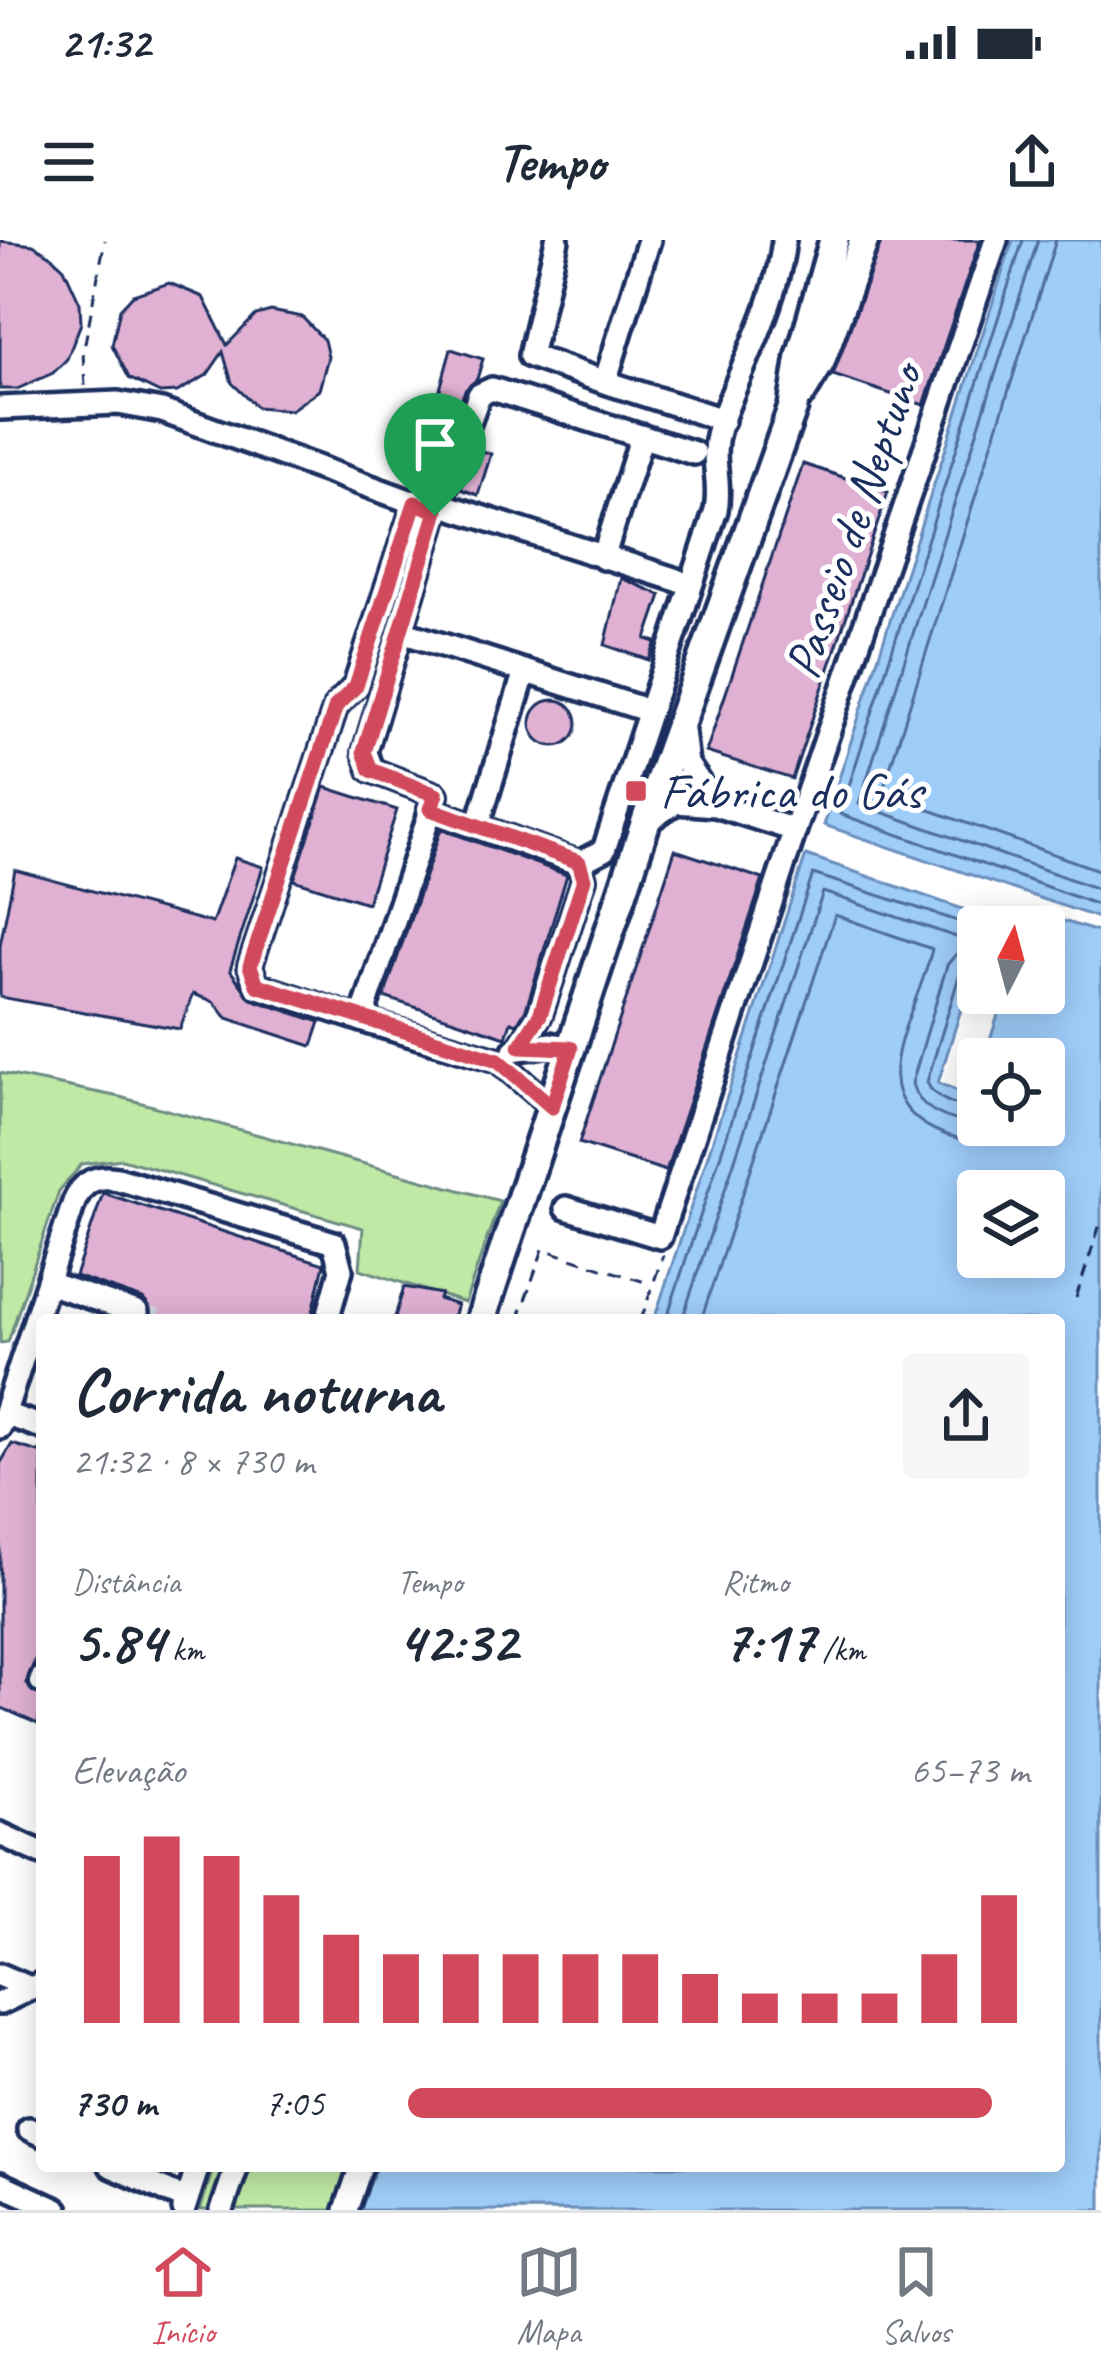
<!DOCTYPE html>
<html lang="pt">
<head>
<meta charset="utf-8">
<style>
  body { margin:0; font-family:Caveat,sans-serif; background:#f6f6f7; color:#1f2937; height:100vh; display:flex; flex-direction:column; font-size:45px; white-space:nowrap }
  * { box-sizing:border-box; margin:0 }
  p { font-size:39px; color:#747a83 }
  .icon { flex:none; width:66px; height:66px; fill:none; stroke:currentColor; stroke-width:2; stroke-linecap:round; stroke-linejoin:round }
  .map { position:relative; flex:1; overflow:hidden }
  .drawer { position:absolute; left:36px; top:1074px; width:1029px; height:858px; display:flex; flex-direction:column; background:#fff; border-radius:12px; box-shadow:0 6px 30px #0003 }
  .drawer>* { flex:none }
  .needle { width:78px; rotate:6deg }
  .tools { position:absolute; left:957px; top:666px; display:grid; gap:24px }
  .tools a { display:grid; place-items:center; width:108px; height:108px; border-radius:12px; background:#fff; box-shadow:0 6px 30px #0003; font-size:60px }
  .pin { position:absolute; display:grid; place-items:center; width:102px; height:102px; color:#fff; margin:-123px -51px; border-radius:50% 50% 50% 0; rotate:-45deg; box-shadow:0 0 12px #0007 }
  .pin .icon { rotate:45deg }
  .round { display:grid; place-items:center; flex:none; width:126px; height:126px; border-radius:12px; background:#f6f6f7 }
  .headline { display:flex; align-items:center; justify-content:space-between; height:204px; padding:0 36px }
  h1 { font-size:66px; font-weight:600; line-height:90px }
  .stats { display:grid; grid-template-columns:repeat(3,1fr); gap:18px; height:204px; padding:12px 36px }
  .stats div { display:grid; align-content:center }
  .stats b { font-size:60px; font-weight:600 }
  .stats small { font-size:33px; font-weight:400 }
  .stats p { font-size:33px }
  .chart { height:336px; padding:24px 36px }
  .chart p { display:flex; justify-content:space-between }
  .chart svg { width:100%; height:216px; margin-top:12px; stroke:#d1495b; stroke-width:6 }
  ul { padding:0 36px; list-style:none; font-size:39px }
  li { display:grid; grid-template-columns:192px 144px 1fr; align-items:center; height:90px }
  li i { height:30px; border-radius:15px; background:#d1495b }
  .status { display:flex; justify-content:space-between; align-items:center; height:84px; padding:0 60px; background:#fff; direction:ltr }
  .status svg { height:33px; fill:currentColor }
  header { display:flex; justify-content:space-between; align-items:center; height:156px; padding:0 36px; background:#fff; font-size:54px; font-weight:600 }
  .tabs { display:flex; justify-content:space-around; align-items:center; height:168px; border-top:3px solid #e0e1e3; background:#fff; font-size:33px; color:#747a83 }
  .tabs a { display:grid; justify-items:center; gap:6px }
  .tabs .selected { color:#d1495b }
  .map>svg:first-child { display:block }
  .green { fill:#bfe9a5; stroke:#6d8c82; stroke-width:3 }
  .water { fill:#9fcdfa; stroke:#6a8ebc; stroke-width:3; fill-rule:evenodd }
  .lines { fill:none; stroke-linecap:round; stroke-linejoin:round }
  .shore { stroke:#506e9c; stroke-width:3 }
  .building { fill:#e0b1d3; stroke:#1b2f5e; stroke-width:3 }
  .minor-tunnel { stroke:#d1d5df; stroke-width:21; stroke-dasharray:21 10; stroke-linecap:butt }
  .minor-casing { stroke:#1b2f5e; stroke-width:30 }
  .major-casing { stroke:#1b2f5e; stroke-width:36 }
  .path { stroke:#1b2f5e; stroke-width:3; stroke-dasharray:12 9; stroke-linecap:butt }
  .minor { stroke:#fff; stroke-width:21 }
  .major { stroke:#fff; stroke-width:27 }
  .route-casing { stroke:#fff; stroke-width:24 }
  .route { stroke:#d1495b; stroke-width:15 }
  .poi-dot { fill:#d1495b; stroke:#fff; stroke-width:4.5 }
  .labels { text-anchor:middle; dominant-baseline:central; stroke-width:10; stroke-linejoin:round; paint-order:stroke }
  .street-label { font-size:51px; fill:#1b2f5e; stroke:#fff }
  .poi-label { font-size:51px; fill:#1b2f5e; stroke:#fff; text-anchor:start }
</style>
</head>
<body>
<div class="status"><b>21:32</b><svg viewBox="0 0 49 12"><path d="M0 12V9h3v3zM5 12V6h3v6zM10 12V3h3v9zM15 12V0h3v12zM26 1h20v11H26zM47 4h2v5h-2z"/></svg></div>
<header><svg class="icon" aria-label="menu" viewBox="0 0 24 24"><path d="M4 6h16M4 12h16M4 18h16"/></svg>Tempo<svg class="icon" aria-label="share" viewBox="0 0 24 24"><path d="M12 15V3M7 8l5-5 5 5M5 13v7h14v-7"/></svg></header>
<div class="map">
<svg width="1101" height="1970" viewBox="0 0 1101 1970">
  <rect width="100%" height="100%" fill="#fff"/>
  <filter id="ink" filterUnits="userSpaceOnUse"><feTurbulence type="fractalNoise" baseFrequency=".00833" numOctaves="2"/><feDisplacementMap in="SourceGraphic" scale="24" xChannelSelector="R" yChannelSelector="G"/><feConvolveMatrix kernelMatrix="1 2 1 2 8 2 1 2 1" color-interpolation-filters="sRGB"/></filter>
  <g filter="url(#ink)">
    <!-- green -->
    <path class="green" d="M0 833 120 857 500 961 465 1063 360 1029 363 988 122 919 82 924 59 951 8 1102 0 1103Z
      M214 1926H673L650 1970H200Z"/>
    <!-- water -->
    <path class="water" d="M1013 0H1101V679L824 585Z
      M806 615 986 677 984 687H978V715L938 843 971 856 978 836V885H1044V819H984L1005 753H1044V687H1027L1032 671 1101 693V1970H361L376 1926H1059V1080H654ZM978 951H1044V1017H978Z"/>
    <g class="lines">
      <!-- shore -->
      <path class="shore" d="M1023 0 840 574 1101 666
        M1038 0 859 564 1101 650
        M1056 0 882 553 1101 631
        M978 720 961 730 927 842C933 859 961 870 978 865
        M666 1080 813 634 970 685 978 695
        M682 1080 823 652 962 699 963 706 947 725 912 843C918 870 952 884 978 881
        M701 1080 835 675 932 709C917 776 852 859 944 894 967 902 985 902 1005 885"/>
    </g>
    <!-- building -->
    <path class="building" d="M882 0H980L924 165 833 135Z
      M0 1 33 5 50 15 64 28 80 63 81 83 67 119 53 133 17 149H0Z
      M169 43 203 57 227 105 256 75 271 71 302 77 324 100 328 117 319 150 291 170 257 167 232 143 223 112 207 135 177 152 160 153 129 138 112 105 120 69 133 55Z
      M451 109 483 119 477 139 465 150 430 246 415 241Z
      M475 209 491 214 478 255 461 249Z
      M803 224 888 252 792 539 706 512Z
      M621 338 661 355 646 399 656 402 649 420 605 405Z
      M531 483a23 23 0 1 1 46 0a23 23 0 1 1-46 0Z
      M325 547 397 570 367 663 294 640Z
      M441 589 567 635 526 769 517 784 511 782 506 797 384 757Z
      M675 610 763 639 666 931 579 903Z
      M235 618 263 627 230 730 251 759 320 782 312 806 227 778 214 762 193 754 180 789 0 757V705L15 630 212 683Z
      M103 953 324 1024 311 1080H150L151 1069 143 1059 75 1036Z
      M404 1047 441 1054 439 1059 457 1065 452 1080H394Z
      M12 1204 42 1213V1402L26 1443 42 1456 38 1484 0 1467V1224Z"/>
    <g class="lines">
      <!-- minor-tunnel -->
      <path class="minor-tunnel" d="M137 1073 157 1080"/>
      <defs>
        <path id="minor" d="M557 0 530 116 605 142
          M649 0 605 142 723 180
          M0 168 118 163 162 171 437 271 365 512 371 530 436 555 365 768 371 783 498 820 552 867
          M440 264 677 340
          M435 276 479 155 492 149 694 213
          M603 318 642 196
          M402 392 637 467
          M430 569 579 623 584 639 540 775 520 806
          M646 582 676 562 715 565 687 524 682 482
          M478 585 525 431
          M795 590 996 0
          M579 623 604 610 716 270C722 240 709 218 719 188 741 125 776 68 784 0
          M371 783 257 745 250 726 336 466 355 446 415 263
          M514 810 550 804 571 808
          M566 968 660 997 795 590 715 565
          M48 1043 137 1073
          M5 1174 42 1187
          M0 1187 74 962C83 941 96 935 118 939L334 1003 341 1030 327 1080
          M41 1441 42 1438
          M0 1594 42 1613
          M0 1735 30 1748
          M0 1763 42 1743
          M29 1889 42 1895
          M111 1926 187 1960
          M0 1944 57 1970
          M184 1969 198 1926
          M222 1970 237 1926
          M346 1970 361 1926"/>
        <path id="major" d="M801 153 820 122 864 0
          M481 1080 654 557 793 167 801 116 834 0"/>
      </defs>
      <!-- minor casing -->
      <use href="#minor" class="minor-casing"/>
      <!-- major casing -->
      <use href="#major" class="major-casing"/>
      <!-- path -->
      <path class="path" d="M85 146 83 113 105 0
        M1076 1058 1101 981
        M518 1080 543 1009 651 1044
        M641 1080 663 1015"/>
      <!-- minor -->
      <use href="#minor" class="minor"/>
      <!-- major -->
      <use href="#major" class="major"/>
    </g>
  </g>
  <g class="lines" filter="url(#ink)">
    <defs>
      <path id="route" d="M415 263 437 271 364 512 371 530 436 555 430 569 579 622 584 639 540 775 520 806 571 808 552 867 498 820 257 745 250 726 336 466 356 446Z"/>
    </defs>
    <!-- route casing -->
    <use href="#route" class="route-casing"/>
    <!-- route -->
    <use href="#route" class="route"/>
  </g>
  <!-- markers -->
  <rect class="poi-dot" x="624" y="539" width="24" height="24" rx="6"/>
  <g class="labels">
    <!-- street labels -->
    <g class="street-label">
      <text transform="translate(853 281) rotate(-71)">Passeio de Neptuno</text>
    </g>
    <!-- poi labels -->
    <g class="poi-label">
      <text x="660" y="551">Fábrica do Gás</text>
    </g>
  </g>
</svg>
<div class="tools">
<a><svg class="needle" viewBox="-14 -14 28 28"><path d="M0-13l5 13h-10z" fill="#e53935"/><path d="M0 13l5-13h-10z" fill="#747a83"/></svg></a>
<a><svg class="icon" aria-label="locate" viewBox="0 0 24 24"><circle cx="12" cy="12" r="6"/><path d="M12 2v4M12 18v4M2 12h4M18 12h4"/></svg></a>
<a><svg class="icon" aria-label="layers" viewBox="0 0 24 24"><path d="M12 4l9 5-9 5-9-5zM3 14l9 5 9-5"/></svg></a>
</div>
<div class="pin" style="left:435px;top:276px;background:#1e9e55"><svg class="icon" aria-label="arrive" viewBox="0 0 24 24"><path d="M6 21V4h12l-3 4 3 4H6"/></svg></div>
<section class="drawer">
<div class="headline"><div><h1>Corrida noturna</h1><p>21:32 · 8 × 730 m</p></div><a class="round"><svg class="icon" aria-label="share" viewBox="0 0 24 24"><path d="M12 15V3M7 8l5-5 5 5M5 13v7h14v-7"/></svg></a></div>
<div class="stats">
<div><p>Distância</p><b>5.84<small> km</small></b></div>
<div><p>Tempo</p><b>42:32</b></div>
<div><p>Ritmo</p><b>7:17<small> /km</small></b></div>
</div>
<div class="chart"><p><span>Elevação</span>65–73 m</p>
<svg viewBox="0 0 160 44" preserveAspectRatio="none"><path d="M5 44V10M15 44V6M25 44V10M35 44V18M45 44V26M55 44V30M65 44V30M75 44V30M85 44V30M95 44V30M105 44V34M115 44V38M125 44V38M135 44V38M145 44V30M155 44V18"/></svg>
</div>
<ul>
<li><b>730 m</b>7:05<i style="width:94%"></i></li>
</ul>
</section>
</div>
<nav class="tabs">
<a class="selected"><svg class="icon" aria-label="home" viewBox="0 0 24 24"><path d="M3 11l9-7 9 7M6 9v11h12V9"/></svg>Início</a>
<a><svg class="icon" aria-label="map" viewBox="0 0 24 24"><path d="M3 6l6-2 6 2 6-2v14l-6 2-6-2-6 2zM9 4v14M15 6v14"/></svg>Mapa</a>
<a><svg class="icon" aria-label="saved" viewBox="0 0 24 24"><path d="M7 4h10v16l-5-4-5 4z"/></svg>Salvos</a>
</nav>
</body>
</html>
